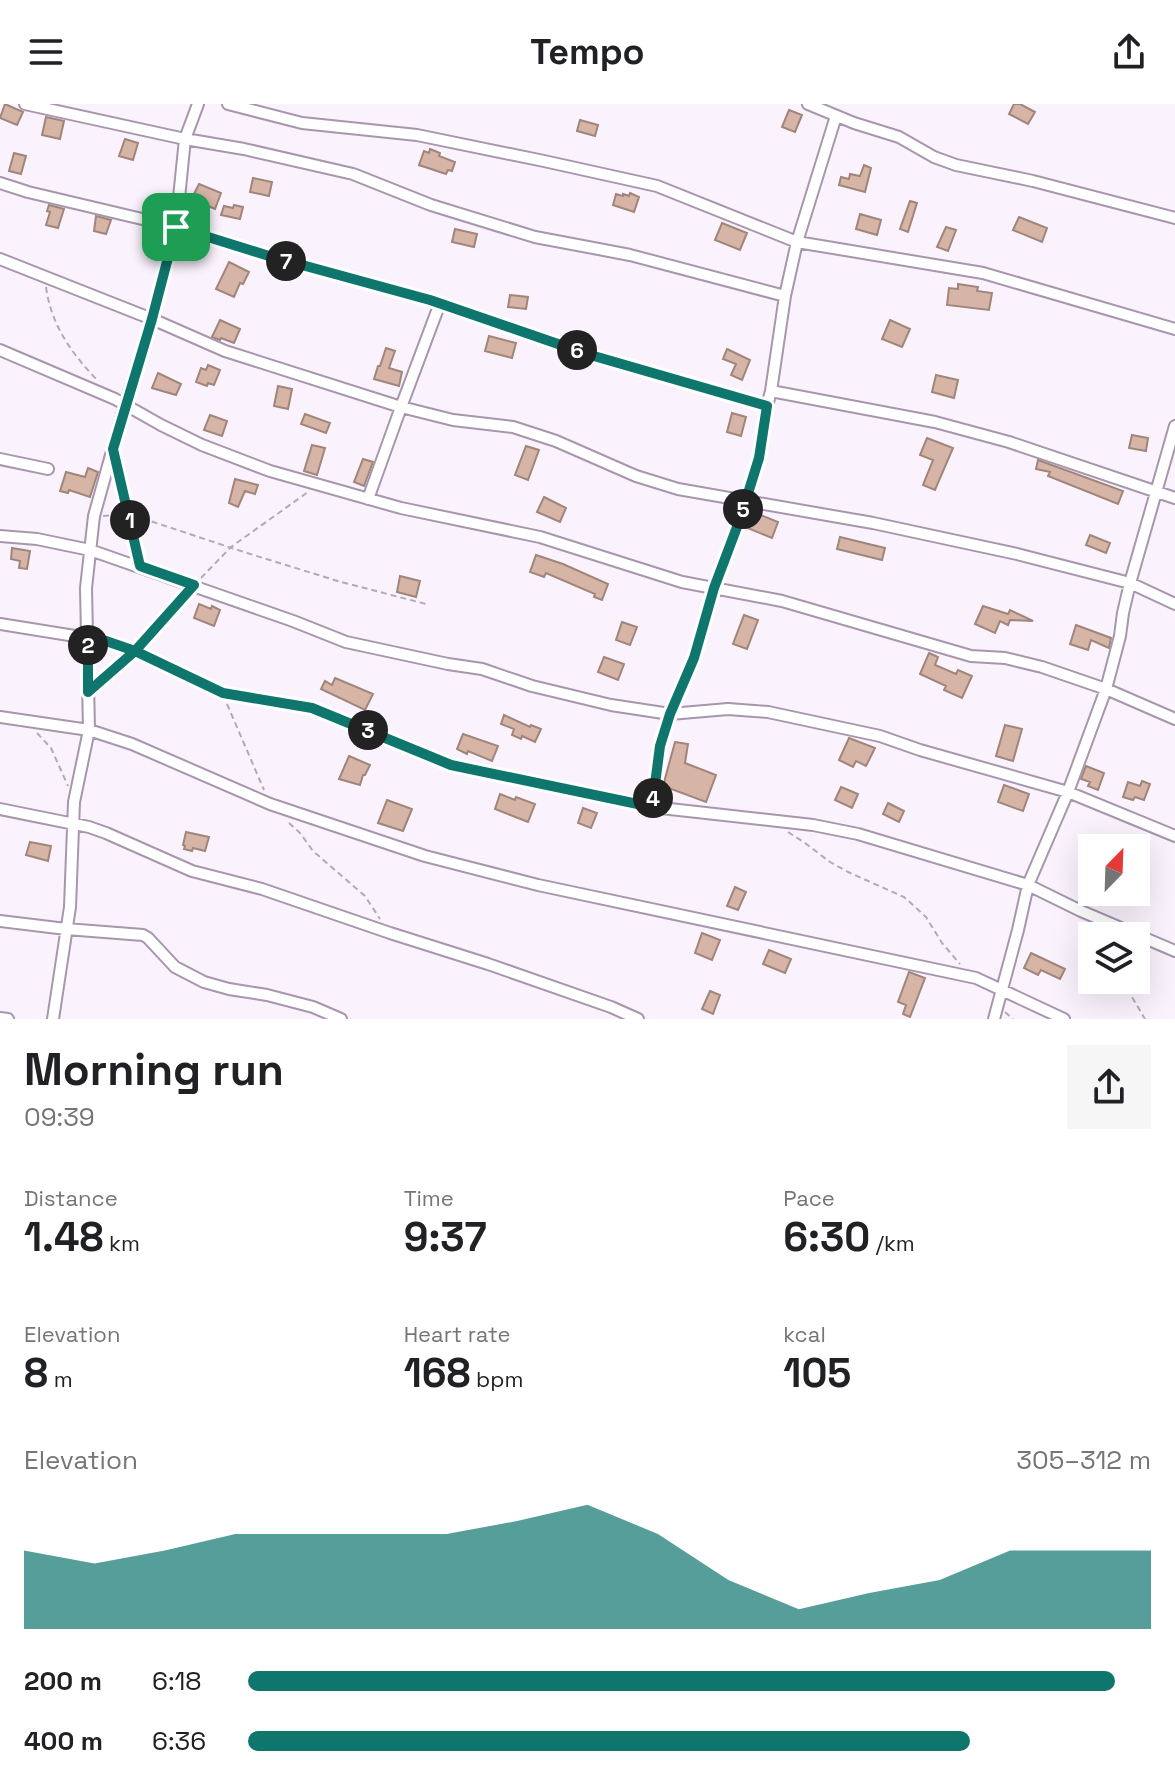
<!DOCTYPE html>
<html lang="en">
<head>
<meta charset="utf-8">
<style>
  body { margin:0; font-family:"Space Grotesk",sans-serif; background:#f6f6f6; color:#202124; height:100vh; display:flex; flex-direction:column; font-size:30px; white-space:nowrap }
  * { box-sizing:border-box; margin:0 }
  p { font-size:26px; color:#757577 }
  .icon { flex:none; width:44px; height:44px; fill:none; stroke:currentColor; stroke-width:2; stroke-linecap:round; stroke-linejoin:round }
  .map { position:relative; height:915px; overflow:hidden }
  .sheet { display:flex; flex-direction:column; background:#fff; flex:1 }
  .sheet>* { flex:none }
  .needle { width:52px; rotate:23deg }
  .fabs { position:absolute; left:1078px; top:730px; display:grid; gap:16px }
  .fabs a { display:grid; place-items:center; width:72px; height:72px; border-radius:0px; background:#fff; box-shadow:0 8px 32px #0002; font-size:40px }
  .pin { position:absolute; display:grid; place-items:center; width:68px; height:68px; color:#fff; margin:-34px; border-radius:16px; box-shadow:0 4px 12px #0006 }
  .km { position:absolute; width:40px; height:40px; margin:-20px; border-radius:50%; background:#222; color:#fff; font-size:22px; line-height:40px; text-align:center }
  .round { display:grid; place-items:center; flex:none; width:84px; height:84px; border-radius:0px; background:#f6f6f6 }
  .summary { display:flex; align-items:center; justify-content:space-between; height:136px; padding:0 24px }
  h1 { font-size:44px; font-weight:800; line-height:60px }
  .figures { display:grid; grid-template-columns:repeat(3,1fr); gap:12px; height:136px; padding:8px 24px }
  .figures div { display:grid; align-content:center }
  .figures b { font-size:40px; font-weight:800 }
  .figures small { font-size:22px; font-weight:400 }
  .figures p { font-size:22px }
  .chart { height:224px; padding:16px 24px }
  .chart p { display:flex; justify-content:space-between }
  .chart svg { width:100%; height:144px; margin-top:8px; fill:#0f766e; opacity:.7 }
  ul { padding:0 24px; list-style:none; font-size:26px }
  li { display:grid; grid-template-columns:128px 96px 1fr; align-items:center; height:60px }
  li i { height:20px; border-radius:10px; background:#0f766e }
  header { display:flex; justify-content:space-between; align-items:center; height:104px; padding:0 24px; background:#fff; font-size:36px; font-weight:800 }
  .map>svg:first-child { display:block }
  .building { fill:#d6b5a7; stroke:#a0857a; stroke-width:2 }
  .lines { fill:none; stroke-linecap:round; stroke-linejoin:round }
  .minor-casing { stroke:#a796ac; stroke-width:14 }
  .path { stroke:#b2abb5; stroke-width:2; stroke-dasharray:6 4; stroke-linecap:butt }
  .minor { stroke:#fff; stroke-width:10 }
  .route-casing { stroke:#fff; stroke-width:16 }
  .route { stroke:#0f766e; stroke-width:10 }
</style>
</head>
<body>
<header><svg class="icon" aria-label="menu" viewBox="0 0 24 24"><path d="M4 6h16M4 12h16M4 18h16"/></svg>Tempo<svg class="icon" aria-label="share" viewBox="0 0 24 24"><path d="M12 15V3M7 8l5-5 5 5M5 13v7h14v-7"/></svg></header>
<div class="map">
<svg width="1175" height="915" viewBox="0 0 1175 915">
  <rect width="100%" height="100%" fill="#faf3fd"/>
  <!-- building -->
  <path class="building" d="M5 0 23 8 17 21 0 14Z
    M1014 0H1020L1035 8 1028 20 1009 10Z
    M789 6 802 11 795 28 782 23Z
    M46 13 64 17 60 35 42 31Z
    M580 16 598 21 595 32 577 27Z
    M125 35 138 39 133 56 119 52Z
    M430 45 440 49 439 52 455 58 452 67 448 66 446 70 419 61 424 47 429 49Z
    M14 49 26 52 21 70 9 67Z
    M864 61 871 64 865 88 839 81 841 73 849 75 850 70 860 72Z
    M253 74 272 78 269 92 250 88Z
    M199 80 221 89 215 105 198 98 199 96 195 95 197 91 194 90Z
    M630 89 639 93 634 108 613 101 616 90 623 92V90L629 92Z
    M910 97 917 99 908 128 900 125Z
    M49 101 64 105 58 124 46 121 50 108 47 107Z
    M234 101 243 103 240 115 221 111 224 102 233 104Z
    M860 110 881 116 877 131 856 125Z
    M96 112 111 116 106 130 94 127Z
    M1019 113 1047 124 1042 138 1013 126Z
    M722 119 747 129 740 146 715 136Z
    M946 123 956 126 948 147 937 143Z
    M455 125 477 130 474 143 452 138Z
    M229 158 249 168 243 180 240 179 234 193 216 185Z
    M958 180 978 183 977 187 992 189 989 206 947 201 949 184 958 185Z
    M510 191 528 193 526 205 508 203Z
    M220 216 240 225 234 239 221 234 220 236 212 233Z
    M890 216 910 225 902 243 882 235Z
    M489 232 516 239 512 254 485 247Z
    M386 244 395 247 389 264 402 268 399 282 374 275 378 262H380Z
    M727 245 750 256 742 276 731 271 736 260 723 255Z
    M208 261 220 266 214 281 208 279 207 282 196 278 201 264 206 266Z
    M158 269 181 280 176 291 152 284Z
    M936 271 958 276 954 294 932 288Z
    M278 282 292 285 288 305 274 302Z
    M732 309 746 313 741 332 727 328Z
    M305 310 330 319 326 329 301 320Z
    M210 311 227 317 222 332 204 326Z
    M1132 331 1148 334 1146 347 1129 344Z
    M927 334 953 344 935 386 923 381 933 356 920 351Z
    M312 341 325 344 317 371 304 367Z
    M526 342 539 346 528 376 515 371Z
    M363 355 373 358 364 382 354 378Z
    M1038 356 1123 387 1118 400 1048 372 1050 368 1036 365Z
    M88 364 98 368 90 393 69 386 68 389 60 387 66 368 85 373Z
    M235 375 258 381 255 390 245 387 238 403 229 399Z
    M544 393 566 404 560 418 537 408Z
    M751 407 778 418 772 434 745 423Z
    M1090 431 1110 439 1106 449 1086 441Z
    M840 433 885 444 882 456 837 445Z
    M12 444 30 447 27 465 19 464 20 457 11 455Z
    M536 451 563 460 608 480 602 496 594 493 595 490 546 469 544 473 530 468Z
    M400 472 420 477 416 493 397 488Z
    M199 500 211 505 212 502 220 506 214 522 194 514Z
    M983 502 1008 510 1010 506 1033 517 1010 516 1008 521 1000 517 995 529 975 520Z
    M744 511 758 516 747 545 733 540Z
    M622 518 637 523 630 541 616 536Z
    M1076 521 1111 534 1109 544 1091 536 1088 546 1070 540Z
    M929 549 938 553 935 561 956 570 958 566 972 572 962 594 944 586 946 582 920 570Z
    M604 553 624 560 618 576 598 568Z
    M335 574 373 590 365 606 321 585 325 577 332 581Z
    M504 611 530 623 531 621 541 625 535 638 522 632 521 635 512 631 514 625 501 620Z
    M1005 621 1022 625 1013 657 996 652Z
    M463 630 498 642 492 657 468 647 467 650 457 645Z
    M849 634 875 644 866 662 856 657 853 663 839 656Z
    M675 638 688 640 685 659 716 671 706 698 663 682Z
    M349 652 370 661 365 671H363L360 681 339 675Z
    M1086 662 1104 669 1098 686 1088 682 1090 678 1081 675Z
    M1142 677 1150 680 1144 696 1135 693 1133 696 1123 693 1128 678 1140 682Z
    M1004 681 1029 690 1023 707 998 698Z
    M841 683 858 690 852 704 835 696Z
    M500 690 515 696 516 693 535 700 528 718 495 705Z
    M387 696 412 705 403 727 378 719Z
    M888 699 904 707 899 718 883 710Z
    M583 704 597 709 591 724 578 719Z
    M186 728 209 733 205 747 193 744 192 747 184 745 185 742 183 741Z
    M30 738 51 742 48 757 26 751Z
    M735 783 746 788 738 806 727 802Z
    M702 829 720 836 712 856 695 849Z
    M769 846 791 855 785 869 763 860Z
    M1031 849 1065 865 1060 875 1041 866 1038 871 1024 864Z
    M909 868 925 874 910 913 903 910 906 901 898 898Z
    M710 887 720 891 713 910 702 905Z"/>
  <g class="lines">
    <defs>
      <path id="minor" d="M228 0 302 19 417 31 544 57 657 82 797 138 785 192
        M808 0 854 19 899 33 934 53 956 61 1033 77 1175 114
        M836 12 797 138 983 169 1175 225
        M0 79 28 88 176 123 185 35 25 0
        M0 155 152 215 176 123 269 152 430 196 587 250 767 302 771 287 785 192 630 151 535 133 431 101 353 70 244 45 185 35 198 0
        M0 246 115 295 161 321 202 341 270 367 401 404 540 433 682 478 782 497 971 552 1005 554 1042 563 1106 585 1120 532 1123 509 1130 479 1175 322
        M771 287 935 318 1009 338 1175 394
        M0 355 48 365
        M368 395 401 303 453 316 513 323 556 337 636 372 678 385 873 419 1017 450 1130 479 1175 500
        M0 432 37 435 90 446 293 517 346 538 448 560 482 565 532 582 611 601 670 610 728 605 768 608 880 632 920 646 1068 688 1175 732
        M0 520 106 537 135 547 223 589 312 604 451 661 652 703 660 642 670 610 694 554 714 484 740 415 759 354 767 302
        M0 613 89 626 132 640 270 700 425 752 538 781 976 874 1064 915
        M652 703 813 721 858 730 1028 781 1081 807 1175 847
        M0 705 89 723 106 729 192 767 262 785 390 829 488 860 611 903 638 915
        M0 817 66 825 143 831 148 834 175 863 204 878 229 885 267 891 313 903 341 915
        M0 914 8 915
        M53 915 70 803 74 698 89 626 86 484 94 412 125 301 152 215 225 247 401 303 440 199
        M994 915 1018 826 1028 781 1068 688 1106 585 1175 615"/>
    </defs>
    <!-- minor casing -->
    <use href="#minor" class="minor-casing"/>
    <!-- path -->
    <path class="path" d="M46 183C51 221 72 250 98 277
      M118 366 138 453
      M103 412 129 410 247 449 341 478 426 500
      M201 474 231 443 308 388
      M142 539 186 491
      M98 580 126 555
      M227 600 264 686
      M37 629 51 644 68 682
      M289 719 300 729 313 747 365 792 380 815
      M788 728 805 739 830 758 848 768 904 793 926 813 942 839 960 860
      M1090 821 1096 832
      M1122 876 1145 915
      M1005 908 1013 915"/>
    <!-- minor -->
    <use href="#minor" class="minor"/>
  </g>
  <g class="lines">
    <defs>
      <path id="route" d="M176 123 152 215 113 345 140 462 194 481 135 547 88 588V533L106 537 135 547 223 589 312 604 451 661 652 703 660 642 670 610 694 554 714 484 740 415 759 354 767 302 587 250 430 196 269 152 176 123"/>
    </defs>
    <!-- route casing -->
    <use href="#route" class="route-casing"/>
    <!-- route -->
    <use href="#route" class="route"/>
  </g>
</svg>
<div class="fabs">
<a><svg class="needle" viewBox="-14 -14 28 28"><path d="M0-13l5 13h-10z" fill="#e53935"/><path d="M0 13l5-13h-10z" fill="#757577"/></svg></a>
<a><svg class="icon" aria-label="layers" viewBox="0 0 24 24"><path d="M12 4l9 5-9 5-9-5zM3 14l9 5 9-5"/></svg></a>
</div>
<div class="pin" style="left:176px;top:123px;background:#1e9e55"><svg class="icon" aria-label="arrive" viewBox="0 0 24 24"><path d="M6 21V4h12l-3 4 3 4H6"/></svg></div>
<b class="km" style="left:130px;top:416px">1</b>
<b class="km" style="left:88px;top:541px">2</b>
<b class="km" style="left:368px;top:626px">3</b>
<b class="km" style="left:653px;top:694px">4</b>
<b class="km" style="left:743px;top:405px">5</b>
<b class="km" style="left:577px;top:246px">6</b>
<b class="km" style="left:286px;top:157px">7</b>
</div>
<section class="sheet">
<div class="summary"><div><h1>Morning run</h1><p>09:39</p></div><a class="round"><svg class="icon" aria-label="share" viewBox="0 0 24 24"><path d="M12 15V3M7 8l5-5 5 5M5 13v7h14v-7"/></svg></a></div>
<div class="figures">
<div><p>Distance</p><b>1.48<small> km</small></b></div>
<div><p>Time</p><b>9:37</b></div>
<div><p>Pace</p><b>6:30<small> /km</small></b></div>
</div>
<div class="figures">
<div><p>Elevation</p><b>8<small> m</small></b></div>
<div><p>Heart rate</p><b>168<small> bpm</small></b></div>
<div><p>kcal</p><b>105</b></div>
</div>
<div class="chart"><p><span>Elevation</span>305–312 m</p>
<svg viewBox="0 0 160 44" preserveAspectRatio="none"><path d="M0 44V20L10 24L20 20L30 15L40 15L50 15L60 15L70 11L80 6L90 15L100 29L110 38L120 33L130 29L140 20L150 20L160 20V44z"/></svg>
</div>
<ul>
<li><b>200 m</b>6:18<i style="width:96%"></i></li>
<li><b>400 m</b>6:36<i style="width:80%"></i></li>
</ul>
</section>
</body>
</html>
